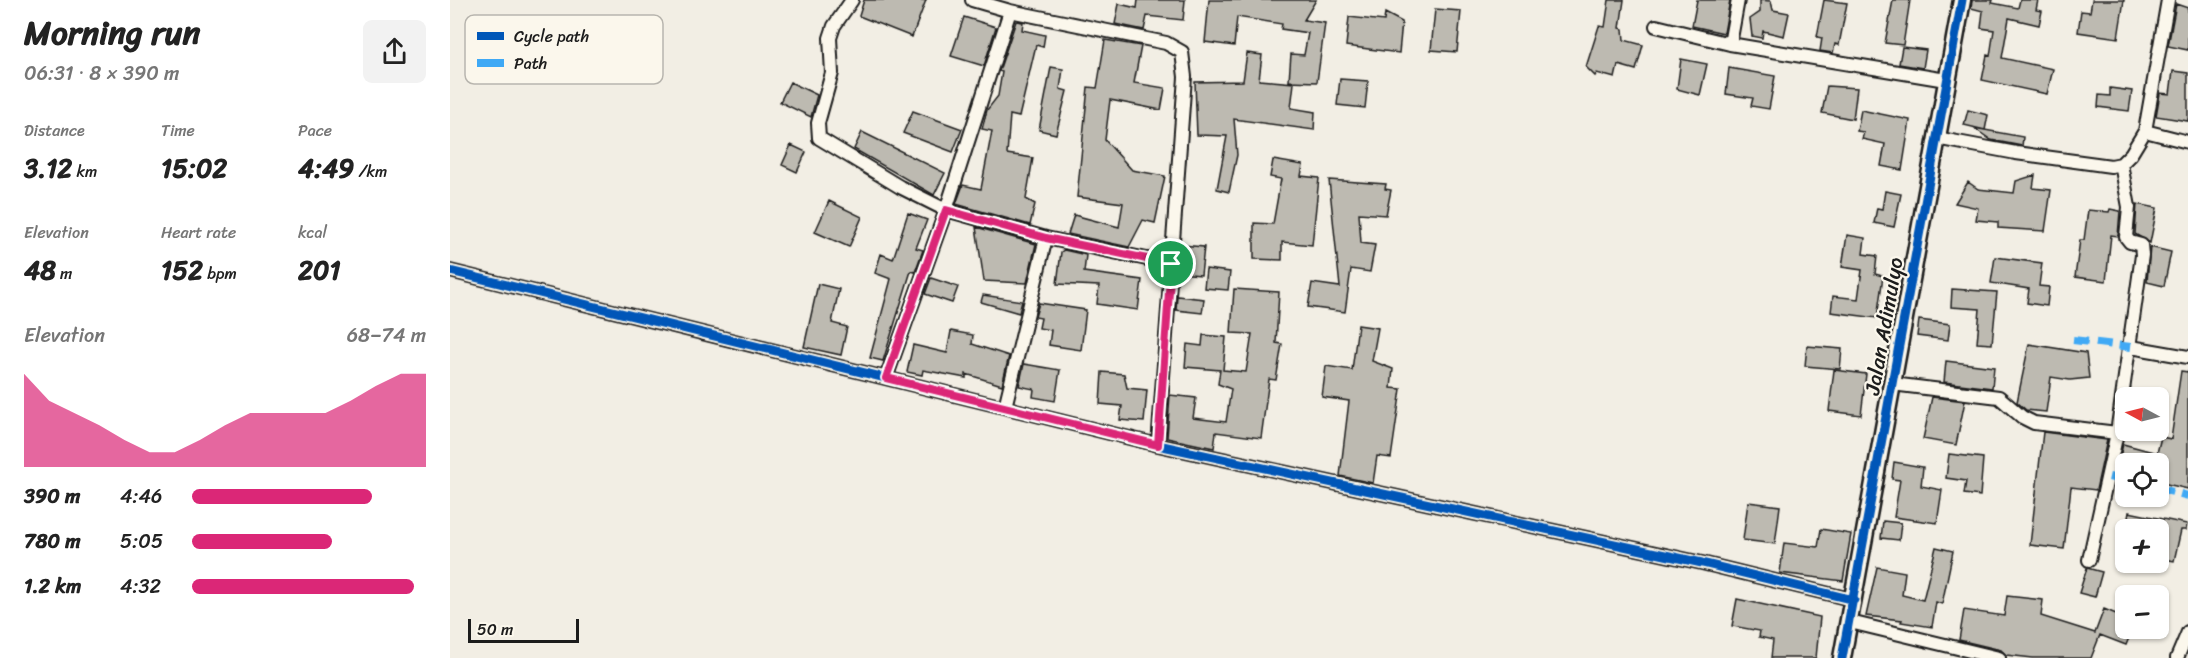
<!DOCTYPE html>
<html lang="en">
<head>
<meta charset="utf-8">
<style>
  body { margin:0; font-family:Sriracha,sans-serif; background:#f2f2f2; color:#222; height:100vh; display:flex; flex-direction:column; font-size:22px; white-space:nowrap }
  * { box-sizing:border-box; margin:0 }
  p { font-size:20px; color:#767676 }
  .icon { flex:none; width:33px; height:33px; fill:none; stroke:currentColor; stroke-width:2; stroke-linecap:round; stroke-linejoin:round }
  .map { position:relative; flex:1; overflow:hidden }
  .side { display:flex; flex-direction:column; background:#fff; width:450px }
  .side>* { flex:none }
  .needle { width:39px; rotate:277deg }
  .fabs { position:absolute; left:1665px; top:387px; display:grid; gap:12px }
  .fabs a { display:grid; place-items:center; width:54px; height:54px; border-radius:9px; background:#fff; box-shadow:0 2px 4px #0004; font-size:30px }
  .scale { position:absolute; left:18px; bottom:15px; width:111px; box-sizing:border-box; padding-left:6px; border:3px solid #1c1c1c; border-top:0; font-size:16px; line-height:21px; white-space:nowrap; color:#1c1c1c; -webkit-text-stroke:4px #fbf7ec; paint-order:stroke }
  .pin { position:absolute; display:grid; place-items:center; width:51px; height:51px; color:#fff; margin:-26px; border:3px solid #fff; border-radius:50%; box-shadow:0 2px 6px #0007 }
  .round { display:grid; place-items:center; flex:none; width:63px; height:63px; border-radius:9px; background:#f2f2f2 }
  .overview { display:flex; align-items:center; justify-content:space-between; height:102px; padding:0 24px }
  h1 { font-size:33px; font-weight:700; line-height:45px }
  .stats { display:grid; grid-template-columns:repeat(3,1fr); gap:9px; height:102px; padding:6px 24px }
  .stats div { display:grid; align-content:center }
  .stats b { font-size:26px; font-weight:700 }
  .stats small { font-size:16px; font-weight:400 }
  .stats p { font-size:16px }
  .chart { height:168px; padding:12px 24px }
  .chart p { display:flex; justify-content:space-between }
  .chart svg { width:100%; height:108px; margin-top:6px; fill:#db2777; opacity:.7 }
  ul { padding:0 24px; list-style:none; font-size:20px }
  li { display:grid; grid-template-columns:96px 72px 1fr; align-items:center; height:45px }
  li i { height:15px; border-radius:8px; background:#db2777 }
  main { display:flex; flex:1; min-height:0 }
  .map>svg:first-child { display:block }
  .building { fill:#bdbab1; stroke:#1c1c1c; stroke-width:1.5 }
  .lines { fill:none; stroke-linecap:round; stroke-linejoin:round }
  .street-casing { stroke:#1c1c1c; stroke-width:16 }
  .secondary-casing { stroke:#1c1c1c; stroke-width:21 }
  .street { stroke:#fbf7ec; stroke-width:12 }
  .secondary { stroke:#fbf7ec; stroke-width:16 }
  .quiet { stroke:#3fa9f5; stroke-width:8; stroke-dasharray:15 8; stroke-linecap:butt }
  .cycleway-casing { stroke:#fbf7ec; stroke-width:13 }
  .cycleway { stroke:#0057b8; stroke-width:9 }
  .route-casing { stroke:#fff; stroke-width:12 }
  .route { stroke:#db2777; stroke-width:8 }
  .labels { text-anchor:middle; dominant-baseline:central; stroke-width:4.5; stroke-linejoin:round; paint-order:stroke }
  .street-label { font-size:21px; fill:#1c1c1c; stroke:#fbf7ec }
  .key { fill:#fbf7ec; stroke:#b8b5ae; stroke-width:1.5 }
  .key-label { font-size:16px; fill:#1c1c1c }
</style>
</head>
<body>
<main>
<section class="side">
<div class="overview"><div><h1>Morning run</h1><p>06:31 · 8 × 390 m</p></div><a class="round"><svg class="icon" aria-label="share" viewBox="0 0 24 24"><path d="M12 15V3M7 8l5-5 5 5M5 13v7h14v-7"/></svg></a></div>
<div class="stats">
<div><p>Distance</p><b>3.12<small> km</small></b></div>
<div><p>Time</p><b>15:02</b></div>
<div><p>Pace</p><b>4:49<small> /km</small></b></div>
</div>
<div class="stats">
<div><p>Elevation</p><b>48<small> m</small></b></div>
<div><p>Heart rate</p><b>152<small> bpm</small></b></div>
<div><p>kcal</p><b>201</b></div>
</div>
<div class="chart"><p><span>Elevation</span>68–74 m</p>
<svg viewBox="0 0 160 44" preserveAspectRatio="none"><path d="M0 44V6L10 17L20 22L30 27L40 33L50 38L60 38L70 33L80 27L90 22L100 22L110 22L120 22L130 17L140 11L150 6L160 6V44z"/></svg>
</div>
<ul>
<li><b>390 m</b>4:46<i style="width:77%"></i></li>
<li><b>780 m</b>5:05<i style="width:60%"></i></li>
<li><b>1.2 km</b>4:32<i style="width:95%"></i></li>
</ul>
</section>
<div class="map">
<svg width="1738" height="658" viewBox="0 0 1738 658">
  <rect width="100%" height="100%" fill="#f2eee4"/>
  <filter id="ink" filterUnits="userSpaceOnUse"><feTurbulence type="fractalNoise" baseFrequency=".0167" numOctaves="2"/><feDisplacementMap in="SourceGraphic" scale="12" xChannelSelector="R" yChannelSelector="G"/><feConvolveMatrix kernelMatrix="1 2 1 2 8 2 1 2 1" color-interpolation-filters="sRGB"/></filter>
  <g filter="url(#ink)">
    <!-- building -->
    <path class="building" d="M414 0H476L462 37 409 16Z
      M688 0H735L733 20 697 16 694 30 665 24 669 4 687 8Z
      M759 0H866L854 20 875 23 867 82 839 81 841 54 854 55 858 33 831 29 832 24 787 17 784 46 755 42Z
      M1159 0H1174L1170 28 1173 29 1174 40 1193 45 1186 70 1168 65 1165 78 1147 73 1145 76 1136 67 1149 26 1155 27Z
      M1247 0H1280L1274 33 1242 26Z
      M1310 0 1321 1 1323 10 1339 13 1334 36 1313 31 1312 38 1302 36 1300 19 1310 12Z
      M1374 0 1397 3 1389 45 1385 44 1383 53 1370 51 1372 38 1367 37Z
      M1443 0H1460L1453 45 1435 43Z
      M1522 0H1543L1542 3 1568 8 1570 0H1588L1586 10 1592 11 1589 25 1559 18 1552 58 1603 69 1597 94 1532 80 1537 55 1540 56 1544 30 1531 28 1533 11 1521 8Z
      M1642 0H1674L1668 38 1628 32 1631 11 1640 12Z
      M1726 4 1738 8V50L1718 46Z
      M985 9 1011 11 1007 52 981 50Z
      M935 13 952 22 949 53 896 46 899 17 934 21Z
      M514 17 546 27 534 66 501 56Z
      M566 21 573 22 572 30 595 35 593 47 586 45 569 117 560 115 557 154 583 158 576 199 585 204 580 225 506 204 513 185 531 189 542 131 532 129 537 110 548 96 552 72 549 71Z
      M655 40 691 46 684 83 715 88 711 110 660 100 655 140 682 170 715 176 705 223 693 220 679 247 618 234 624 215 669 227 673 203 627 197 638 87 647 88Z
      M1452 47 1476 50 1473 68 1449 64Z
      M797 53 812 55 809 80 844 83 841 108 865 112 864 130 784 119 787 155 779 192 767 189 777 136 747 135 745 82 793 81Z
      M1231 59 1257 64 1250 95 1227 89Z
      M601 67 613 69 610 89 617 91 606 134 589 130Z
      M1279 68 1325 76 1319 109 1301 106 1303 98 1276 94Z
      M1723 71 1738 73V121L1706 116 1710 93 1720 94Z
      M890 79 918 81 915 108 887 105Z
      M340 82 367 95 361 117 330 102Z
      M1377 86 1407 88 1403 119 1372 113Z
      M1660 88 1682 91 1679 111 1648 107 1649 95 1660 96Z
      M1411 110 1460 120 1452 170 1431 166 1435 144 1412 139 1414 132 1407 131Z
      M1518 110 1538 115 1535 130 1514 125Z
      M463 111 512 129 503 152 453 133Z
      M1524 128 1573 137 1572 146 1541 140Z
      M412 132 495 173 484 195 404 149Z
      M341 145 356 152 347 172 332 165Z
      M823 160 853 165 851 176 869 178 862 245 832 242V260L804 259V223L823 224 831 179 820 177Z
      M1585 175 1583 188 1601 190 1595 231 1548 228V222L1526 220 1528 208 1505 203 1518 182 1528 189 1564 193 1566 181Z
      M879 180 936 184 935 189 941 190 936 215 909 213 911 243 925 245 920 272 901 269 895 312 858 307 862 283 890 287Z
      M1435 191 1451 194 1444 227 1424 223 1427 208 1432 209Z
      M379 201 412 217 399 247 365 232Z
      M1687 204 1707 208 1700 243 1685 234Z
      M1660 209 1670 211 1668 236 1661 235 1656 281 1625 277 1630 240H1634L1638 210 1659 212Z
      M458 213 477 220 466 248 473 250 465 272 461 271 433 361 420 358 441 279 425 273 431 254 443 259Z
      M526 227 586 244 577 283 534 281Z
      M1397 235 1415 238 1413 254 1427 256 1425 274 1433 276 1427 318 1381 312 1383 296 1408 299 1412 270 1392 267Z
      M731 245 754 247 751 275 729 273Z
      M1700 247 1721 252 1714 286 1697 282Z
      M614 250 636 255 634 272 692 280 688 310 647 304 649 286 607 284 611 252Z
      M1545 257 1592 263 1589 286 1599 287 1597 306 1577 303 1579 289 1541 283Z
      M756 269 780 272 778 290 754 288Z
      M481 278 508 287 502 303 475 294Z
      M368 284 389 289 382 323 397 327 391 355 354 347Z
      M784 289 829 292 826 343 832 344 826 380 819 379 811 438 766 432 764 448 717 438 720 395 746 398 743 418 776 422 781 389 768 384 770 370 735 367 737 344 752 346 753 335 776 337 773 370 796 372 802 334 781 333Z
      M1502 289 1547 292 1542 344 1527 343 1530 309 1501 307Z
      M533 295 572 301 569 313 531 302Z
      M727 296 754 299 752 313 726 310Z
      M589 303 636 310 631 350 599 345 601 330 589 328 591 318 585 317Z
      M1469 320 1500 324 1498 340 1467 336Z
      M908 325 928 328 922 361 943 369 941 388 951 389 941 458 927 456 923 483 890 476 899 401 872 397 876 366 902 370Z
      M501 331 523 335 522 344 559 356 552 385 516 374V378L473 370 472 375 457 372 463 345 497 353Z
      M1579 344 1636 353 1639 378 1620 380 1601 377 1596 412 1576 410 1567 402Z
      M1357 346 1392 349 1390 369 1355 366Z
      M1496 361 1544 367 1542 388 1494 382Z
      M574 364 610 370 605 401 583 397 584 389 569 386Z
      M1384 370 1416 374 1411 415 1379 411Z
      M1731 371 1738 372V489L1708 482V464H1676V476L1666 474 1673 444 1707 453 1711 437 1721 439Z
      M652 372 674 374 677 388 697 390 694 422 670 420 672 406 650 404Z
      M1482 397 1515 401 1506 445 1473 439Z
      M1593 432 1657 440 1646 490 1621 487 1614 549 1580 545Z
      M1499 454 1533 458 1530 496 1514 494 1516 481 1496 478Z
      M1444 462 1473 467 1471 486 1492 490 1487 523 1444 517 1450 480 1442 479Z
      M1298 502 1330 506 1325 544 1293 540Z
      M1679 512 1737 524 1736 530H1731L1724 561 1708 558V530H1676Z
      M1433 521 1451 523 1449 540 1431 538Z
      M1371 529 1401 534 1393 581 1330 573 1334 543 1368 547Z
      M1486 547 1503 551 1492 604 1486 602 1482 627 1451 622 1452 620 1416 616 1427 567 1455 572 1452 595 1473 600Z
      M1637 568 1652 572 1645 597 1629 593Z
      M1557 596 1593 600 1591 616 1645 633 1654 609 1676 618V628H1683L1676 645 1650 635 1641 658H1583L1556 655 1551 650 1509 640 1514 610 1554 616Z
      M1287 599 1370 617 1366 658H1321L1323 640 1309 637 1310 631 1282 626Z"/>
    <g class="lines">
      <defs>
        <path id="street" d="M402 0 384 26 380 38 382 73 368 123 369 138 450 187 496 210 596 238 555 407
          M522 0 560 11 716 43 732 52 735 77 708 445
          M1206 26 1280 44 1496 80
          M1280 44 1288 0
          M1695 131 1738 142
          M1486 138 1566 153 1661 166 1671 164 1681 154 1695 131 1718 0
          M596 238 721 264
          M0 271 708 445 1252 563 1404 600
          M1681 347 1738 357
          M436 378 496 210 560 11
          M1442 384 1549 397 1572 417 1584 423 1667 433
          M1639 560 1667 433 1692 255 1691 245 1680 242 1676 237 1679 207 1671 164
          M1400 622 1549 658
          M1727 658 1738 632"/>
        <path id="secondary" d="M1392 658 1512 0"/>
      </defs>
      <!-- street casing -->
      <use href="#street" class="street-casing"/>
      <!-- secondary casing -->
      <use href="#secondary" class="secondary-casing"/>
      <!-- street -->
      <use href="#street" class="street"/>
      <!-- secondary -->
      <use href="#secondary" class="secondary"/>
      <!-- quiet -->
      <path class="quiet" d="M1623 340 1681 347
        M1659 477 1676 481
        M1708 488 1738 496"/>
      <defs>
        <path id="cycleway" d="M0 271 708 445 1252 563 1404 600
          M1392 658 1512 0"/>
      </defs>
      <!-- cycleway casing -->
      <use href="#cycleway" class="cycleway-casing"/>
      <!-- cycleway -->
      <use href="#cycleway" class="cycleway"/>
    </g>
  </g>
  <g class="lines" filter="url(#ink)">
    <defs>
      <path id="route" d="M496 210 596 238 721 264 708 445 436 378Z"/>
    </defs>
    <!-- route casing -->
    <use href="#route" class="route-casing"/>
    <!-- route -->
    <use href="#route" class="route"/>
  </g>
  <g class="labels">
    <!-- street labels -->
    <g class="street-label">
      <text transform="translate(1434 326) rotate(-80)">Jalan Adimulyo</text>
    </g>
  </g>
  <!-- legend -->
  <rect x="15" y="15" width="198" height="69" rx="9" class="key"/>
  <rect x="27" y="32" width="27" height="8" fill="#0057b8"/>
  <rect x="27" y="59" width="27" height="8" fill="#3fa9f5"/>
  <g class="key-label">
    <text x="64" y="42">Cycle path</text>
    <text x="64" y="69">Path</text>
  </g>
</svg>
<div class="fabs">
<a><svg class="needle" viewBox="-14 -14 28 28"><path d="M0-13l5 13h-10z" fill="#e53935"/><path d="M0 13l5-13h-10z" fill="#767676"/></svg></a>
<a><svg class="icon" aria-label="locate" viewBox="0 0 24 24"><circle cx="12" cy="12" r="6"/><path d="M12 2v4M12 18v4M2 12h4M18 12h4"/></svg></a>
<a>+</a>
<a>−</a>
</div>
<div class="scale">50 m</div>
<div class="pin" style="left:721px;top:264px;background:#1e9e55"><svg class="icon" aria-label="arrive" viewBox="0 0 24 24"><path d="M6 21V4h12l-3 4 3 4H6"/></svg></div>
</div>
</main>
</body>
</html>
